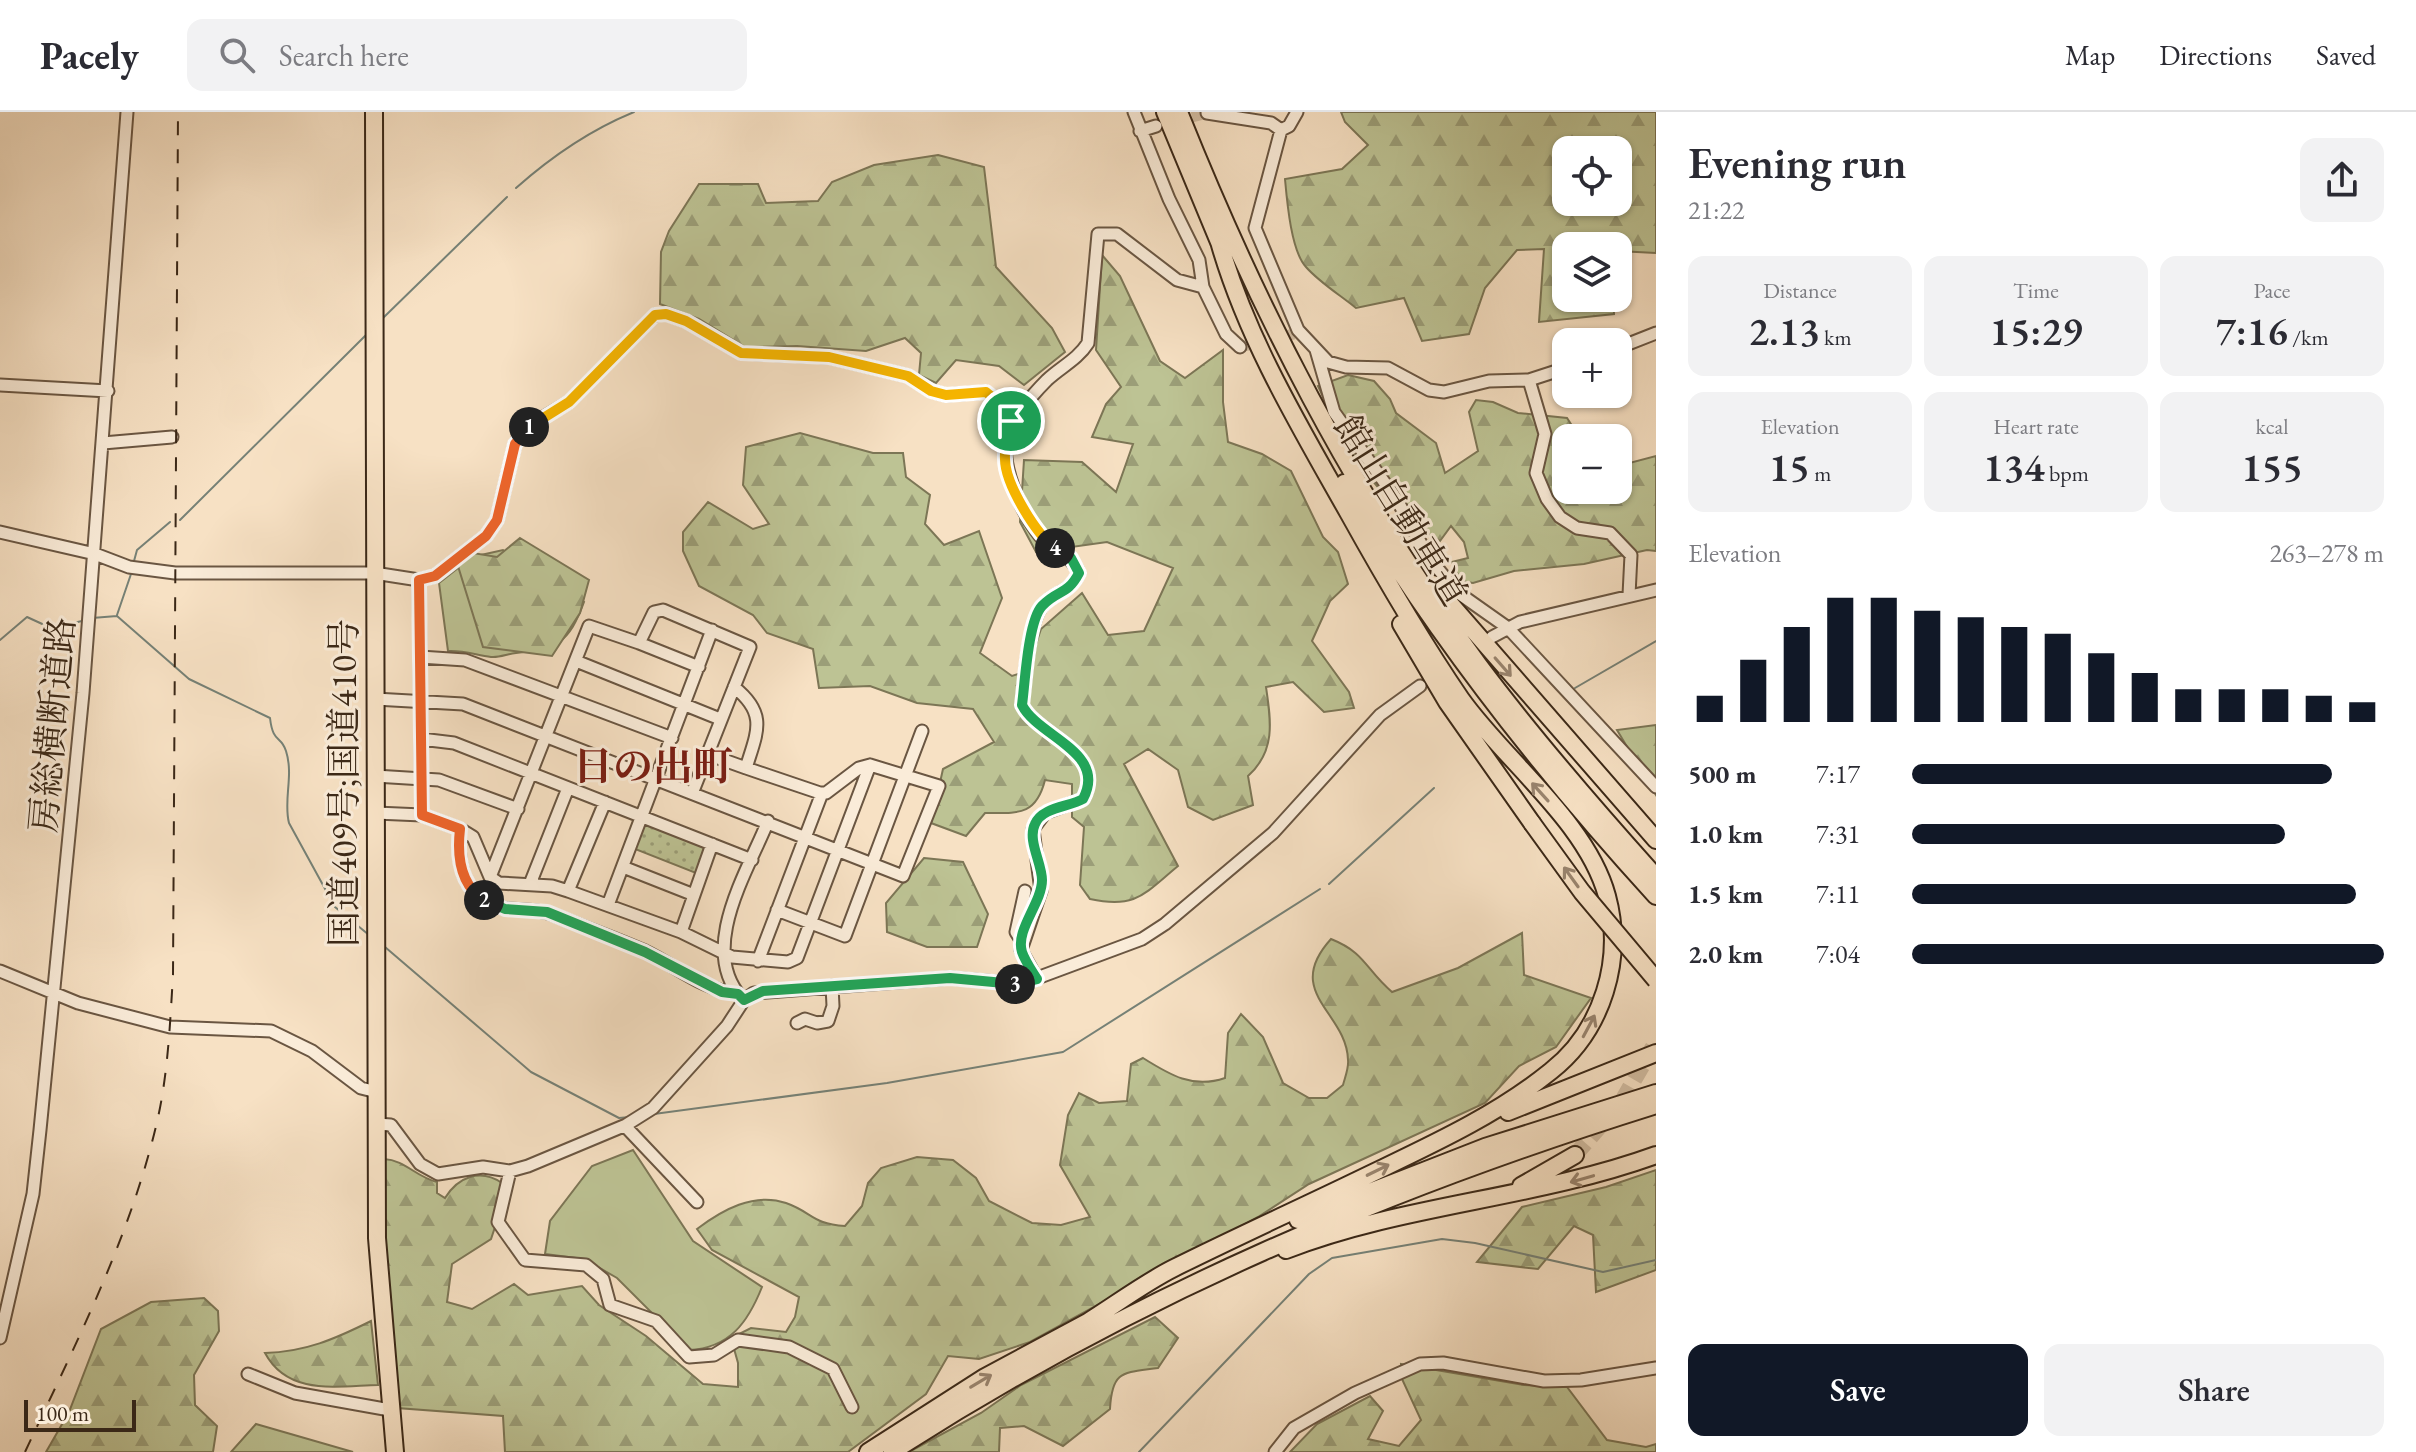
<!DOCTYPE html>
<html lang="en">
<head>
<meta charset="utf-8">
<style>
  body { margin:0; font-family:"EB Garamond","Noto Serif JP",serif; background:#f2f2f3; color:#2b2b33; height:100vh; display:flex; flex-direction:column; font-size:30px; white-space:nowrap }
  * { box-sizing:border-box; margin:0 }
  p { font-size:26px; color:#7c7c81 }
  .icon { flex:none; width:44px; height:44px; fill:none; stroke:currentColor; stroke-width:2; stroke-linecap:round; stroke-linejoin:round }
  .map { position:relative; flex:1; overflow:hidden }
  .sheet { display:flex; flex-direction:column; background:#fff; width:760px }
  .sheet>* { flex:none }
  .tools { position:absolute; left:1552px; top:24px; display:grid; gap:16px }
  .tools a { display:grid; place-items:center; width:80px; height:80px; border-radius:16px; background:#fff; box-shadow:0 2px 6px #0004; font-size:40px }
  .scale { position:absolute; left:24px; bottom:20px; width:112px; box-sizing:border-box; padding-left:8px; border:4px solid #3b2817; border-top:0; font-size:22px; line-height:28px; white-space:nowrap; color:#3b2817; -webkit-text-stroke:6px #faecd9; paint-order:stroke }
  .pin { position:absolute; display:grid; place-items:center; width:68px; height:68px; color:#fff; margin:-34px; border:4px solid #fff; border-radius:50%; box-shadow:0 2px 8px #0007 }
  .km { position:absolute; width:40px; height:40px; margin:-20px; border-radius:50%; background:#222; color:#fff; font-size:22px; line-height:40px; text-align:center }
  .round { display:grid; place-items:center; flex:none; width:84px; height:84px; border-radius:16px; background:#f2f2f3 }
  .head { display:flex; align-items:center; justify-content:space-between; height:136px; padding:0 32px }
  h1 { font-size:44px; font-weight:600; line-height:60px }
  .metrics { display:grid; grid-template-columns:repeat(3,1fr); gap:12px; height:136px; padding:8px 32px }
  .metrics div { display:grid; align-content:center; border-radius:16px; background:#f2f2f3; text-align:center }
  .metrics b { font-size:40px; font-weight:600 }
  .metrics small { font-size:22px; font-weight:400 }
  .metrics p { font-size:22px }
  .chart { height:224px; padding:16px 32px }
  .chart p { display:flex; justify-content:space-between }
  .chart svg { width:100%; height:144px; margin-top:8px; stroke:#111827; stroke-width:6 }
  .primary-button { display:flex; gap:16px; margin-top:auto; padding:16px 32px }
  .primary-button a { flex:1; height:92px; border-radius:16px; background:#111827; color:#fff; font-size:32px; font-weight:600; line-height:92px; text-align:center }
  .primary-button a+a { background:#f2f2f3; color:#2b2b33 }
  ul { padding:0 32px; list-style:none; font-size:26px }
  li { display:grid; grid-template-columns:128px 96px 1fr; align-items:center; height:60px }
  li i { height:20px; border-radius:10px; background:#111827 }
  header { display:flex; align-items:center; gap:48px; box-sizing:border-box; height:112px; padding:0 40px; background:#fff; border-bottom:2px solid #e1e1e2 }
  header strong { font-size:38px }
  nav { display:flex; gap:44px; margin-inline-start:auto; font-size:28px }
  .search { width:560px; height:72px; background:#f2f2f3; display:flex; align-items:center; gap:20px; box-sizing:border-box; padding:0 28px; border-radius:16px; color:#7c7c81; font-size:30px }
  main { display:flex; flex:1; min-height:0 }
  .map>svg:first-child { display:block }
  .grass { fill:#bdc394; stroke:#7c7656; stroke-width:2 }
  .forest { fill:url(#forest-firs); stroke:#7c7656; stroke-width:2; fill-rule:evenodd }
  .park { fill:url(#park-dots); stroke:#7c7656; stroke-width:2 }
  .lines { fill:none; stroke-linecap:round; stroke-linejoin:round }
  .stream { stroke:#768176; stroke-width:2 }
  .minor-tunnel { stroke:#d1bca1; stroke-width:11; stroke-dasharray:11 5.5; stroke-linecap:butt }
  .highway-tunnel { stroke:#d1bca1; stroke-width:16; stroke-dasharray:16 8; stroke-linecap:butt }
  .minor-casing { stroke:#6a5642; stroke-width:15 }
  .highway-casing { stroke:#3b2817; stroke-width:20 }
  .minor { stroke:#faecd9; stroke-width:11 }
  .highway { stroke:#f7e1c4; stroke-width:16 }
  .rail { stroke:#3b2817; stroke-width:2; stroke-dasharray:14 14; stroke-linecap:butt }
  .highway-bridge-casing { stroke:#3b2817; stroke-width:20; stroke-linecap:butt }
  .highway-bridge { stroke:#f7e1c4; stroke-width:16 }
  .oneway { stroke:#99846e }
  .split-1-casing { stroke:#fff; stroke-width:16 }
  .split-2-casing { stroke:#fff; stroke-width:16 }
  .split-3-casing { stroke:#fff; stroke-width:16 }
  .split-4-casing { stroke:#fff; stroke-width:16 }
  .split-5-casing { stroke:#fff; stroke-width:16 }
  .split-1 { stroke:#f5b400; stroke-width:10 }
  .split-2 { stroke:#f0652b; stroke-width:10 }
  .split-3 { stroke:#22a559; stroke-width:10 }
  .split-4 { stroke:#22a559; stroke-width:10 }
  .split-5 { stroke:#f5b400; stroke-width:10 }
  .labels { text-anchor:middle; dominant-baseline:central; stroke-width:6; stroke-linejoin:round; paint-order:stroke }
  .street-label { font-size:36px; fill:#3b2817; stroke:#faecd9 }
  .quarter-label { font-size:40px; font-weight:bold; fill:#7a1f14; stroke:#faecd9 }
</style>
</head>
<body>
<header>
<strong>Pacely</strong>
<div class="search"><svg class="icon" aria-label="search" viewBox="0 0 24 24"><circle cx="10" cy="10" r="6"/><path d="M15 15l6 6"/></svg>Search here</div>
<nav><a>Map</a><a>Directions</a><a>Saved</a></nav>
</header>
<main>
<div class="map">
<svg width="1656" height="1340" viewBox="0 0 1656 1340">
  <defs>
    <pattern id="forest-firs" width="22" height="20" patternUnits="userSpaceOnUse" patternTransform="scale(2)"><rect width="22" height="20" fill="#bdc394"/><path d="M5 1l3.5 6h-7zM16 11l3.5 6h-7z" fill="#9b9e78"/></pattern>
    <pattern id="park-dots" width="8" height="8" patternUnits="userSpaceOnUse" patternTransform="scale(2)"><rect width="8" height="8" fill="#bdc394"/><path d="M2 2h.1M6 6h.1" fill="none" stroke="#9b9e78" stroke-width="1.8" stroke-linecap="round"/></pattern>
  </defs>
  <rect width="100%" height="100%" fill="#f7e1c4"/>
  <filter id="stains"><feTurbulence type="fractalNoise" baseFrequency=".0025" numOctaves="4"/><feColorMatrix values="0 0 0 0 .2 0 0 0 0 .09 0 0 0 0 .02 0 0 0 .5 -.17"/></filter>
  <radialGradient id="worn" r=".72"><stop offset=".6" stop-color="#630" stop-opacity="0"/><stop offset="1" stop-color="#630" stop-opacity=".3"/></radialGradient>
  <!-- grass -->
  <path class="grass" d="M503 438 584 490C569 531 557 537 516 541 507 542 499 546 491 545 476 543 463 538 448 539L439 471 472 445Z
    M633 1038 693 1129 762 1175C748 1210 730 1236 689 1238L617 1166 584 1147 545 1142 550 1109 592 1054Z
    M256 1312 353 1340H231Z"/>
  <!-- forest -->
  <path class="forest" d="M1341 0H1656V141L1618 139V134H1566V186H1613L1614 202 1539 210 1544 137 1517 138 1485 176 1469 222 1422 229 1404 186 1356 196C1340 183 1319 170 1306 155 1291 139 1287 89 1285 67L1342 57 1368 33 1345 10ZM1566 38H1618V90H1566Z
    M938 43 984 55 996 155 1052 216 1065 240 1024 273 999 254 956 248 936 271 919 263 921 241 905 226 866 239 797 234 745 235 699 207 660 192 661 140 669 119 699 72H758L766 91 818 89 832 70 874 53Z
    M1102 143 1120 164 1160 249 1185 266 1223 238V290L1228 330 1262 342 1291 359 1323 425 1338 440 1348 472 1330 489 1312 529 1349 580 1354 596 1324 600 1293 570 1266 575C1271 609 1276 639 1248 664L1253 693 1213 708 1188 695 1178 658 1148 637 1124 652 1178 754C1144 782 1136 797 1090 787L1080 773 1084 715 1072 705V672L1045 668C1036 704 1018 701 985 701L966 724 931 711 943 657 994 630 973 597 917 591 870 574 819 576 813 537 767 521 753 503 699 474 683 439V420L708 390 753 417 769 412 743 373 746 335 800 321 873 341H903L906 365 930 383 925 412 944 433 979 419 1002 486 980 541 1012 564 1027 559 1041 517 1082 481 1108 523 1144 519 1173 456 1107 430 1036 440 1020 410 1024 348 1082 350 1116 380 1133 332 1092 325 1106 292 1121 275 1096 238Z
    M1348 263 1374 269 1390 287 1396 301 1436 331 1445 361 1478 339 1469 300 1476 288 1493 290 1518 301 1567 306 1580 326H1566V378H1618V354L1656 344V439L1647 438 1584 452 1514 459 1473 471 1461 469 1452 450 1468 446 1464 430 1451 414 1440 429C1382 397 1345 333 1318 274Z
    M520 426 589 468 580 501 552 544 483 535 458 454 473 441 497 445Z
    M1656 613V683L1617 618Z
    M924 746 963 750 988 802 977 835H927L887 820 886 791Z
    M1522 821 1524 863 1591 886 1556 935 1519 954 1485 991 1309 1072 1258 1105 1030 1230 979 1247 948 1244 926 1282 848 1340H505L503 1304 397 1296 387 1197 384 1047C405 1048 416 1065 437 1070V1081L445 1086C458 1065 480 1056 502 1071L504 1088 491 1127 452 1152 447 1190 472 1197 514 1172 528 1183 582 1174 599 1193 646 1224 703 1272 738 1275V1251L731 1226 751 1216 786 1220 795 1205 799 1185 712 1138 697 1117C722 1098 754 1080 786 1091 812 1100 812 1112 845 1114L862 1094 868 1071 881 1056 917 1045 953 1048 976 1066 989 1089 1032 1111 1061 1113 1090 1105 1060 1053 1068 1003 1079 981 1099 991 1127 989 1131 952 1143 946C1170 963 1193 977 1225 966L1228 921 1241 902 1263 925 1283 971 1309 986H1327L1343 973C1345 965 1349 956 1348 948 1347 900 1282 881 1331 827 1366 841 1365 857 1392 880L1458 856Z
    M1656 1058V1158L1596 1180 1593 1123 1574 1114 1538 1157 1477 1150 1522 1095 1606 1075Z
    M204 1186 218 1199 219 1219 194 1263 195 1293 217 1314 213 1340H46L69 1300 101 1217 151 1190Z
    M1155 1205 1178 1226 1158 1256C1123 1261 1112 1258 1110 1297L1063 1334 1024 1314 1000 1316 999 1340H909L981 1301 1021 1273Z
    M371 1209 378 1273C337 1274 288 1284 265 1241 305 1240 335 1227 371 1209Z
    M1401 1252 1524 1273 1567 1275 1607 1328 1646 1335 1656 1332V1340H1290L1317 1312 1370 1284 1383 1299 1368 1327 1399 1334 1421 1308 1402 1267Z"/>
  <!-- park -->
  <path class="park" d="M642 705 712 732 701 763 630 735Z"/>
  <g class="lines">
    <!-- stream -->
    <path class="stream" d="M516 76C552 44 590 18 634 0
      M382 207 507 85
      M180 408 368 221
      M134 449 137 438 170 410
      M117 503 131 462
      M92 506 117 504 189 567 270 606C273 632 281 623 286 639 294 664 283 688 289 711L335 795 369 823
      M0 528 27 505 51 516 82 509
      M1575 576 1656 529
      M1329 772 1434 676
      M385 835 531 960 619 1006 630 1005
      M654 1002 887 971 1063 940 1320 777
      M1139 1340 1309 1162 1332 1146 1442 1127 1475 1131 1603 1160 1656 1148"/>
    <!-- minor-tunnel -->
    <path class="minor-tunnel" d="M1176 9 1207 1
      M1240 235 1294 222"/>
    <!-- highway-tunnel -->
    <path class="highway-tunnel" d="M1575 1043 1622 989 1653 935"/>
    <defs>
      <path id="minor" d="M1134 0 1169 87 1199 148 1203 175 1226 222 1240 235
        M1297 0 1289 14 1281 18 1255 116 1298 218 1328 250 1346 255 1388 256 1429 278 1444 280 1489 269 1529 268 1545 322 1536 361 1547 387 1560 405 1577 416 1610 421 1631 443 1629 483
        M1207 1 1271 11 1281 18
        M1140 19 1156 14
        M1618 236 1656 221
        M1316 238 1334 300 1397 388 1429 446 1457 480 1508 516 1656 675
        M1529 268 1566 256
        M0 273 108 279
        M103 331 172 325
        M0 420 95 442 129 455 175 461H374L419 468 435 464 486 424 497 408 515 332 524 317 569 290 655 203 666 202 686 209 741 241 829 245 908 264 931 279 946 283 986 280 1003 294 1011 309
        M419 468 422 703
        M1492 525 1520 510 1656 478
        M639 531 699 555
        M420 545 465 548 672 626
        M576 549 720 607
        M375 587 463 592 903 764 939 674 870 653 859 656 826 681H820L746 656C757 620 768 602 734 575
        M421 627 454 631 752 748
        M707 642 746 656
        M375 664 439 668 518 697
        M376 701 422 703 460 717 473 725 490 765 499 771 552 774 568 779 681 820 732 845 788 850 797 846 870 653
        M460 717C458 742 459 766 478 785 499 804 529 793 554 803 584 815 615 826 645 839 676 854 703 878 738 882
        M623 755 694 783
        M490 765 589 514 639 531 654 500 663 498 750 535 693 679
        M530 772 568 676
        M568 779 605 690
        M608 793 712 518
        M777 798 845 824 922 619
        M681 820 712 732
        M1021 828 1016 820 1025 779
        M758 849 822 681
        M0 859 78 891 170 915 271 919 312 939 361 976 377 980
        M1037 867 1021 838 1041 779 1033 717 1045 701 1083 687C1108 640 1038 624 1022 593 1025 571 1028 509 1043 493 1058 477 1067 484 1079 461 1071 441 1052 439 1040 424 1019 397 990 336 1015 305 1025 292 1036 279 1047 268 1061 255 1078 247 1088 231L1098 122H1117L1177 168 1203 175
        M741 885C698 836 748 759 768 709
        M797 911 805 907 817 911 828 909 833 894 832 874
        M377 1012 391 1013 420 1052 438 1062 483 1055 510 1059 528 1054 626 1013 653 996 727 914 744 888 754 881 950 866 1021 872 1142 827 1165 812 1273 721 1380 603 1420 574
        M625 1014 697 1090
        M510 1059 498 1110 525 1148 586 1153 603 1167 610 1193 656 1209 689 1245 714 1243 738 1228 789 1235 833 1257 852 1295
        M0 1226 33 1082 40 1018 83 581 127 0
        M248 1262 295 1281 390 1298
        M1275 1340 1294 1316 1355 1281 1420 1252 1443 1251 1544 1269 1581 1268 1656 1256"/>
      <path id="highway" d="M374 0 377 1126 395 1340
        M1165 0 1224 142
        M1179 0C1257 195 1352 382 1478 552 1533 626 1594 696 1656 765
        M1344 371C1433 520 1539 656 1656 784
        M1433 472 1656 728
        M1401 512 1447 590 1532 711
        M1508 1000 1656 941
        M1521 1074 1575 1043
        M1298 1108 1485 1035 1656 981
        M1286 1138C1405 1092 1535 1087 1656 1043
        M1086 1211C1115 1193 1144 1171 1174 1156 1234 1126 1296 1098 1356 1069 1424 1036 1493 1006 1551 959 1603 918 1624 847 1607 784 1587 710 1505 649 1461 587 1420 527 1384 465 1349 402 1300 315 1248 229 1220 133
        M868 1340 985 1265 1093 1207
        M892 1340C1132 1185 1384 1078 1656 993"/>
    </defs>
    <!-- minor casing -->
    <use href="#minor" class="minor-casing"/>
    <!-- highway casing -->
    <use href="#highway" class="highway-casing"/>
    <!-- minor -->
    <use href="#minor" class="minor"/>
    <!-- highway -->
    <use href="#highway" class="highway"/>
    <!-- rail -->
    <path class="rail" d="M25 1340C75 1233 130 1126 157 1010 168 962 170 912 173 863L178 0"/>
    <defs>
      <path id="highway-bridge" d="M1532 711 1582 780 1656 868"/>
    </defs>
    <!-- highway-bridge casing -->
    <use href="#highway-bridge" class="highway-bridge-casing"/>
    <!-- highway-bridge -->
    <use href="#highway-bridge" class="highway-bridge"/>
  </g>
  <!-- one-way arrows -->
  <defs><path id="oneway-shaft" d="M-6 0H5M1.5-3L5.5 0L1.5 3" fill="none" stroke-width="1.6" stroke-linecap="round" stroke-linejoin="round" transform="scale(2)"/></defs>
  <g class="oneway">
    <use href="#oneway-shaft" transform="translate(1503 555) rotate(49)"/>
    <use href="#oneway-shaft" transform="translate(1540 680) rotate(-132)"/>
    <use href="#oneway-shaft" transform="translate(1571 765) rotate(-126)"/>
    <use href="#oneway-shaft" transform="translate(1589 914) rotate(-62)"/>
    <use href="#oneway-shaft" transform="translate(1378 1058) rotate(-26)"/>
    <use href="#oneway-shaft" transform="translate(1582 1067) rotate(164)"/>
    <use href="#oneway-shaft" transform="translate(981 1269) rotate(-31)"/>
  </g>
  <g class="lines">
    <defs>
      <path id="split-1" d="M529 315 569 290 655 203 666 202 686 209 741 241 829 245 908 264 931 279 946 283 986 280 1003 294 1011 309"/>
      <path id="split-2" d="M484 788C459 772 457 743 460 717L422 703 419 468 435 464 486 424 497 408 515 332 529 315"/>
      <path id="split-3" d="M484 788 505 797 547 800 645 840 722 880 738 882 744 888 763 879 950 866 1015 872"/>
      <path id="split-4" d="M1015 872 1037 867C1032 859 1025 849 1022 840 1015 818 1042 791 1042 768 1042 751 1027 728 1035 712 1042 695 1069 695 1083 687 1108 640 1038 625 1022 593 1025 571 1028 509 1042 494 1058 477 1067 484 1079 461L1071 446 1055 436"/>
      <path id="split-5" d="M1011 309C1009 320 1004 335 1005 347 1005 372 1036 422 1055 436"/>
    </defs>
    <!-- split-1 casing -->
    <use href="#split-1" class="split-1-casing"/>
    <!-- split-2 casing -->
    <use href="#split-2" class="split-2-casing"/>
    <!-- split-3 casing -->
    <use href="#split-3" class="split-3-casing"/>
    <!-- split-4 casing -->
    <use href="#split-4" class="split-4-casing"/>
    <!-- split-5 casing -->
    <use href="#split-5" class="split-5-casing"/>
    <!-- split-1 -->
    <use href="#split-1" class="split-1"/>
    <!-- split-2 -->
    <use href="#split-2" class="split-2"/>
    <!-- split-3 -->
    <use href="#split-3" class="split-3"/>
    <!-- split-4 -->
    <use href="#split-4" class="split-4"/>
    <!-- split-5 -->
    <use href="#split-5" class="split-5"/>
  </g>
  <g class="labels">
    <!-- street labels -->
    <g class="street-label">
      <text transform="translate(1401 398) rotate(58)">館山自動車道</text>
      <text transform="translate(52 613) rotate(-85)">房総横断道路</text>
      <text transform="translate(343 671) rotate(-90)">国道409号;国道410号</text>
    </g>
    <!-- quarter labels -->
    <g class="quarter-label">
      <text x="653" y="654">日の出町</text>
    </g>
  </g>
  <rect width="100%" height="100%" filter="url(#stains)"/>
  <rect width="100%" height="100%" fill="url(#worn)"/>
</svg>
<div class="tools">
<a><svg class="icon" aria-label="locate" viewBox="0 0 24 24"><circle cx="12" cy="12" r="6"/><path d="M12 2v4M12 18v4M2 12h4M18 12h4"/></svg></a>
<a><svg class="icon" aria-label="layers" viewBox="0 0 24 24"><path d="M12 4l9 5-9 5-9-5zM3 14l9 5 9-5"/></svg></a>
<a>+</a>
<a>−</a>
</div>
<div class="scale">100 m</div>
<div class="pin" style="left:1011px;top:309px;background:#1e9e55"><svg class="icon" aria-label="arrive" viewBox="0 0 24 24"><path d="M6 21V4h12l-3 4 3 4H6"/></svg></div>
<b class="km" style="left:529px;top:315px">1</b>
<b class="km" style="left:484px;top:788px">2</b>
<b class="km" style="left:1015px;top:872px">3</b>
<b class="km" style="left:1055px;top:436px">4</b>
</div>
<section class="sheet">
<div class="head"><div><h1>Evening run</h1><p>21:22</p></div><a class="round"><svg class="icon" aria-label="share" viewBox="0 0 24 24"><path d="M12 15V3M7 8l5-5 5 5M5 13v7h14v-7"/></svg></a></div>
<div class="metrics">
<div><p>Distance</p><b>2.13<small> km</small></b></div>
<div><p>Time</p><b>15:29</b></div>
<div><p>Pace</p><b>7:16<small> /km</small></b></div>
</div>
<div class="metrics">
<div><p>Elevation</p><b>15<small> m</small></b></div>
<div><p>Heart rate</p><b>134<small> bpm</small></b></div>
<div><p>kcal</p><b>155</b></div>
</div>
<div class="chart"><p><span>Elevation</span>263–278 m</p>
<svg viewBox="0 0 160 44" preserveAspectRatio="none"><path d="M5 44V36M15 44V25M25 44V15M35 44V6M45 44V6M55 44V10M65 44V12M75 44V15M85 44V17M95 44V23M105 44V29M115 44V34M125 44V34M135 44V34M145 44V36M155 44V38"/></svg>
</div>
<ul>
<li><b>500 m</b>7:17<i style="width:89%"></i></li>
<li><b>1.0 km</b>7:31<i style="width:79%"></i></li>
<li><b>1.5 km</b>7:11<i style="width:94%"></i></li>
<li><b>2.0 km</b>7:04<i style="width:100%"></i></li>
</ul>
<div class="primary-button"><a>Save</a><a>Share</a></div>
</section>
</main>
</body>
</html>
